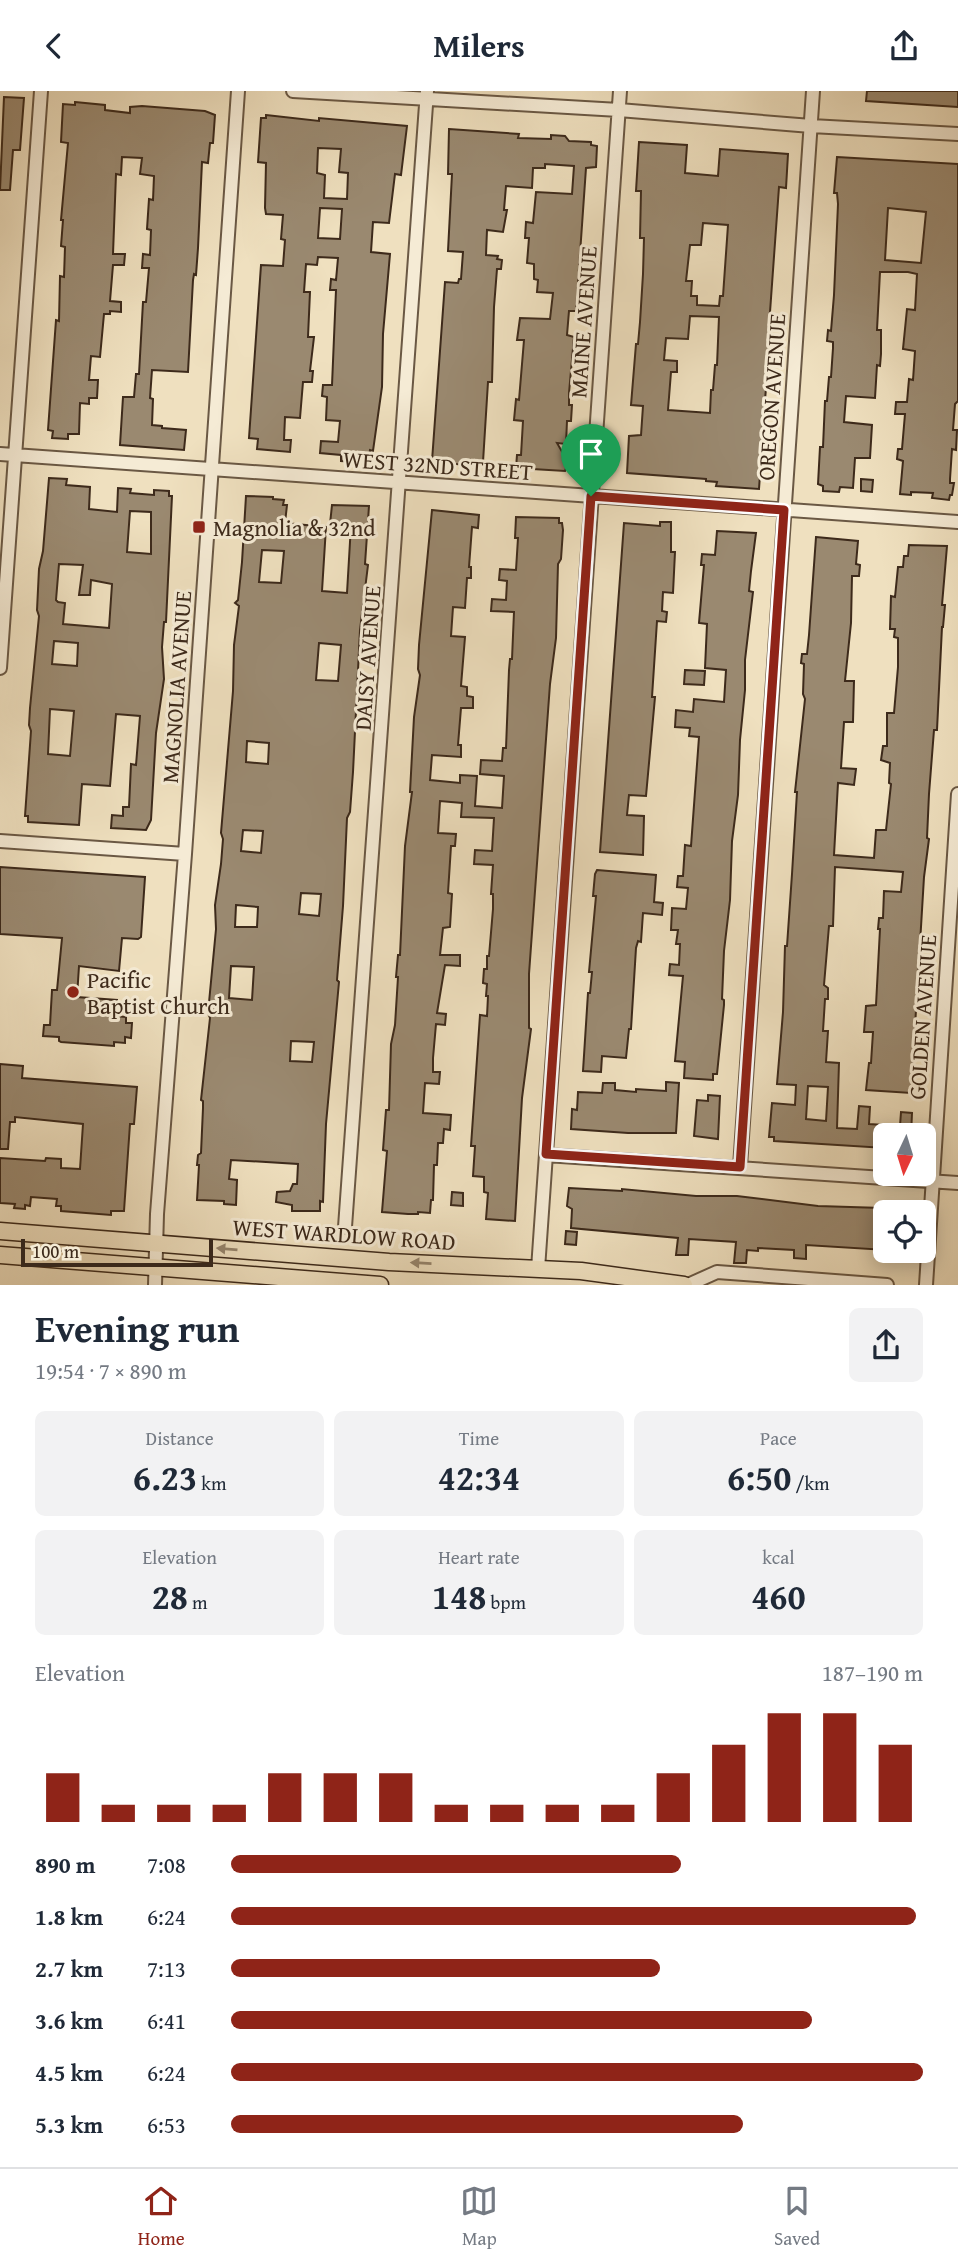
<!DOCTYPE html>
<html lang="en">
<head>
<meta charset="utf-8">
<style>
  body { margin:0; font-family:"Gentium Book Plus",serif; background:#f2f2f3; color:#1f2937; height:100vh; display:flex; flex-direction:column; font-size:26px; white-space:nowrap }
  * { box-sizing:border-box; margin:0 }
  p { font-size:23px; color:#747a83 }
  .icon { flex:none; width:38px; height:38px; fill:none; stroke:currentColor; stroke-width:2; stroke-linecap:round; stroke-linejoin:round }
  .map { position:relative; height:1194px; overflow:hidden }
  .details { display:flex; flex-direction:column; background:#fff; flex:1 }
  .details>* { flex:none }
  .needle { width:46px; rotate:184deg }
  .fabs { position:absolute; left:873px; top:1032px; display:grid; gap:14px }
  .fabs a { display:grid; place-items:center; width:63px; height:63px; border-radius:10px; background:#fff; box-shadow:0 4px 18px #0003; font-size:35px }
  .scale { position:absolute; left:21px; bottom:18px; width:192px; box-sizing:border-box; padding-left:7px; border:4px solid #3d2a1b; border-top:0; font-size:19px; line-height:24px; white-space:nowrap; color:#3d2a1b; -webkit-text-stroke:5px #f5ebd5; paint-order:stroke }
  .pin { position:absolute; display:grid; place-items:center; width:60px; height:60px; color:#fff; margin:-72px -30px; border-radius:50% 50% 50% 0; rotate:-45deg; box-shadow:0 0 7px #0007 }
  .pin .icon { rotate:45deg }
  .round { display:grid; place-items:center; flex:none; width:74px; height:74px; border-radius:10px; background:#f2f2f3 }
  .summary { display:flex; align-items:center; justify-content:space-between; height:119px; padding:0 35px }
  h1 { font-size:38px; font-weight:800; line-height:52px }
  .stats { display:grid; grid-template-columns:repeat(3,1fr); gap:10px; height:119px; padding:7px 35px }
  .stats div { display:grid; align-content:center; border-radius:10px; background:#f2f2f3; text-align:center }
  .stats b { font-size:35px; font-weight:800 }
  .stats small { font-size:19px; font-weight:400 }
  .stats p { font-size:19px }
  .chart { height:196px; padding:14px 35px }
  .chart p { display:flex; justify-content:space-between }
  .chart svg { width:100%; height:126px; margin-top:7px; stroke:#8f2418; stroke-width:6 }
  ul { padding:0 35px; list-style:none; font-size:23px }
  li { display:grid; grid-template-columns:112px 84px 1fr; align-items:center; height:52px }
  li i { height:18px; border-radius:9px; background:#8f2418 }
  header { display:flex; justify-content:space-between; align-items:center; height:91px; padding:0 35px; background:#fff; font-size:32px; font-weight:800 }
  .menu { display:flex; justify-content:space-around; align-items:center; height:98px; border-top:2px solid #e0e1e3; background:#fff; font-size:19px; color:#747a83 }
  .menu a { display:grid; justify-items:center; gap:4px }
  .menu .current { color:#8f2418 }
  .map>svg:first-child { display:block }
  .building { fill:#9a8970; stroke:#3d2a1b; stroke-width:2; fill-rule:evenodd }
  .lines { fill:none; stroke-linecap:round; stroke-linejoin:round }
  .minor-casing { stroke:#6a5844; stroke-width:16 }
  .major-casing { stroke:#3d2a1b; stroke-width:19 }
  .minor { stroke:#f5ebd5; stroke-width:12 }
  .major { stroke:#efe0bf; stroke-width:16 }
  .oneway { fill:#96856d }
  .route-casing { stroke:#fff; stroke-width:14 }
  .route { stroke:#8f2418; stroke-width:9 }
  .poi-dot { fill:#8f2418; stroke:#f5ebd5; stroke-width:2.5 }
  .labels { text-anchor:middle; dominant-baseline:central; stroke-width:6; stroke-linejoin:round; paint-order:stroke }
  .street-label { font-size:23px; fill:#3d2a1b; stroke:#f5ebd5 }
  .poi-label { font-size:23px; fill:#3d2a1b; stroke:#f5ebd5; text-anchor:start }
</style>
</head>
<body>
<header><svg class="icon" aria-label="back" viewBox="0 0 24 24"><path d="M15 5l-7 7 7 7"/></svg>Milers<svg class="icon" aria-label="share" viewBox="0 0 24 24"><path d="M12 15V3M7 8l5-5 5 5M5 13v7h14v-7"/></svg></header>
<div class="map">
<svg width="958" height="1194" viewBox="0 0 958 1194">
  <rect width="100%" height="100%" fill="#efe0bf"/>
  <filter id="stains"><feTurbulence type="fractalNoise" baseFrequency=".00286" numOctaves="4"/><feColorMatrix values="0 0 0 0 .2 0 0 0 0 .09 0 0 0 0 .02 0 0 0 .5 -.17"/></filter>
  <radialGradient id="worn" r=".72"><stop offset=".6" stop-color="#630" stop-opacity="0"/><stop offset="1" stop-color="#630" stop-opacity=".3"/></radialGradient>
  <!-- building -->
  <path class="building" d="M867 0H958V16L866 10Z
    M4 6 24 7 20 59H13L10 99H0Z
    M75 11 105 14V19L130 22V16L142 15 205 20 215 24 213 52H210L208 72 202 71 198 157 196 184 194 183 193 189 188 281 152 279 150 307 153 308 152 334 162 335V337L186 339 184 359 120 354 123 306H134L136 283H139L143 211H146L149 177H142L143 163 150 164 151 139 147 138 149 108 153 109 154 85 140 83 142 67 122 66 121 84 116 83 113 163H125L124 174H113L110 210 121 211V221L110 220V223H104L100 266 91 265 89 289H98L97 307H89V313L80 312 79 343H68V348L52 347 53 340 48 339 56 229 59 230 60 185 64 186 65 156 61 155 63 129H61L68 52 61 51 63 13 75 14Z
    M266 24 319 30V27L407 35 401 84 395 83 389 132 373 131 371 161 390 163 383 243 382 296 373 360 370 359 369 365 356 364V371L341 370V364L320 362 321 350 338 351 340 330 326 329 327 306 322 305 323 294H332L336 199H330L331 188 336 189 338 167 318 166 317 174 306 173 304 201H310L308 246H314L310 280H313L312 291H303L300 327 285 326 284 349H291L290 361 257 358 258 348 249 347 261 174 283 175 285 149 281 148 283 124 266 123 265 117 266 72 258 71 261 27H266ZM318 57 341 58 339 81 348 82 347 108 324 107 325 84 317 82ZM320 117 342 118 340 148 318 147Z
    M449 38 519 43 518 47 551 48V44L565 45 569 50 591 51V54L597 55 596 76 586 77 576 220H569L567 244 574 246 569 302V314H572L571 330H567L566 353 557 352 568 371 565 380 516 377 517 364H521L523 330 514 329 516 308 519 309 524 249H517L520 227 550 228 553 202 537 201 538 189 534 188V173L527 172 529 147H525L526 131 533 132 536 101 572 103 574 75 545 73V77H533L532 97 506 95 504 119H507L503 141 487 139 486 164 498 165 497 168 502 169 501 178H497L494 216 492 291H488L483 371 472 370 471 375 432 370 445 191 458 192 459 188H461L463 161 448 160 452 83H448Z
    M639 51 687 54 685 82 718 85 720 58 788 63 786 97 779 96 769 235 771 239 762 344 764 370H761L759 398 716 395 717 391 706 390V388L627 382 629 345 641 344 643 315 631 314 636 253H638L640 231 643 183 644 147H640L641 100H636ZM703 132 728 134 723 205H720L719 215 697 214V205H691L692 190H686L690 154H701ZM690 225 719 226 717 274H715L713 299H711L710 322 668 319 671 281H677V270L664 269 666 247 688 248Z
    M837 66 958 73V310L955 313 953 339H957L956 359 952 358 950 388V392H954L952 404H950L949 409 932 407 933 402 911 401V404L900 403 903 370 897 368 898 358H902L905 323H895L896 311H907L909 288 913 289 915 260 903 258 907 218 915 219 917 183 908 181H880L877 239H881V263L880 275 877 274 875 307 846 305 844 331 872 334 870 367H855L853 397 840 396 839 401 823 400V395L818 393 820 356H823L825 310H827L829 286H831L833 257V251L827 250 828 239 831 240 834 204 838 113 837 102H834ZM888 117 926 121 921 172 885 169Z
    M49 387 67 388 66 394 90 396 89 418 117 421 118 397 131 398 130 402 154 404V399L169 400V405H172L166 531H164L162 556 164 588 156 642 151 729 146 739 111 737 112 724 123 725V716H129L131 673 136 674 140 625 116 623 110 695 82 693 79 734 28 731V725H25L31 640 29 634 30 617 39 525 37 519 39 478 43 460ZM130 420 151 421V463L127 461ZM59 473 83 474 79 504H90L91 489 112 493 109 537 63 533 65 512 58 511 56 509ZM54 550 78 552 77 575 52 573ZM50 618 74 620 70 665 48 663Z
    M861 388 873 389 872 401 861 400Z
    M246 405 273 406V408L284 409 283 414H287L285 432 326 436 322 500 347 502 351 434 330 433 332 414 369 415 365 473 368 474 360 539 353 681 350 721 347 727 343 815 337 889 339 891 326 1033 323 1111 320 1110V1120H292V1114L276 1111 277 1101 290 1100 293 1093H297L298 1073 231 1069 229 1088 237 1089 236 1114 224 1113V1110L197 1109 199 1074H197L198 1064 201 1062 203 1017V1010L201 1009 210 927 208 922 216 838 215 814 221 773 223 748 221 742 233 600 234 554 239 515 235 512 238 509 242 471ZM262 459 284 460 281 492 259 491ZM319 552 341 554 338 590 316 589ZM247 650 269 652 268 673 246 671ZM243 739 263 740 261 762 241 760ZM301 802 321 803 319 825 299 823ZM236 814 258 816 257 836H235ZM231 875 254 876 252 909 229 907ZM291 950 314 951 312 971 290 970Z
    M432 419 479 424 478 437 472 436 469 476H471V487H467L465 517 453 516 451 545 465 546 461 595 467 596V605L473 606V617H461L458 654H461V666L432 664 430 689 460 692V684L477 685 475 715 502 717 504 685 480 683 481 669 502 670 503 657H506L509 579 510 568H512L514 521 491 520 492 508 506 509 507 490 499 489 500 478 516 479 518 447H515L516 426 559 427V432H562L563 439 561 468 558 473 556 547 550 593 529 883V937L531 938 522 1007 515 1130 486 1128 488 1102 484 1101V1086L473 1085 475 1055H471L480 924 487 925 488 905H486L487 893 483 892 484 878H487V865H489L493 818V803H491L493 774 474 773 475 759 492 760 494 727 461 726 462 712 440 710 438 742 456 743 455 755H451L448 802 452 803 450 836 443 837 440 864H460V875L445 874 437 922 446 923 445 934 436 933 433 967V981H440L439 993 425 992 423 1022 451 1024 450 1039 444 1038 443 1052H438L437 1074H434L433 1109H431L430 1122 418 1121V1123H408L382 1121 387 1060 383 1059 385 1032 386 1019H389L391 953 395 934 398 886H396L398 864H400L405 755 412 701H410L414 626 420 584 418 578 419 554Z
    M660 431H671V461H675L673 502 663 501 662 520 667 521 666 531 657 530 652 606H655L646 705 629 704 627 724 644 725 643 764 600 761 624 432 660 435Z
    M717 440 756 442 751 480 749 500 753 501 745 569V599L740 649 738 704 732 750 730 809 724 860 722 908 724 909V914L717 983H713V989L684 987 685 971 675 970 683 885 669 884 670 873 679 874 680 853H676L678 839H671L672 817 686 818 688 797 677 796 678 785H683L685 754 691 755 699 646 689 645 690 637 675 636 676 619 693 621 694 608 724 611 726 579 705 577 707 533 699 532 704 474H701L702 463 715 464Z
    M816 446 858 450 856 473 860 474 859 485H852L851 532 845 590H854L853 631H844L841 677 856 678 854 694 838 692 834 764 874 767 876 739H886L891 693 889 692 890 672 881 669 883 655H887V622H894L898 576V547L894 546 895 538H890L891 505 895 506 898 476H903L904 465H908L909 454 947 455 942 514H945L943 536H942L937 639H934L929 703 927 747 929 748 924 786 911 1002 866 999 869 972H871L873 941H864L866 915 876 914 880 838H878L879 827H883L884 800 901 801 903 781 835 776 833 835H829L824 894 828 897V908H825L823 940H828L826 971 839 972 837 1037 857 1038 859 1015 870 1016 869 1033 900 1035 901 1021 912 1022 911 1045H886L885 1057 774 1050V1046H769L772 1012 795 1014 796 994 777 993 783 921 785 855H787L792 783 797 701H795L805 608 803 603 804 573 801 572 802 563H807L809 544ZM808 995 828 996 826 1030 806 1028Z
    M685 579 705 580 704 594 684 593Z
    M0 776 145 786 141 846 138 848 122 847 119 880 79 875 77 906 117 909 116 925 126 926V932H132L131 947 125 946V952L114 951V955L61 951 59 950V946L43 945 44 934H50L52 899H57L62 847 0 843Z
    M597 779 656 784 654 811 663 812 662 824 643 822 641 851 638 850 636 857 631 938H629L626 967 602 965 601 981 583 980 588 902H590L592 881H589L596 805H593L595 783Z
    M0 973 23 975 22 987 137 996 134 1033H130L124 1120H111V1124L61 1120V1115H56L57 1108 31 1106 30 1115 25 1114V1118L14 1117 15 1113 0 1112V1067L45 1070 46 1067 61 1068V1077L80 1078 83 1033 15 1026V1031H10L8 1058H0Z
    M666 991 679 992 676 1042H628L571 1038 572 1018 577 1019 578 1001 602 1002 603 992H615V999L636 1001V998L666 1000Z
    M708 1004 720 1005 718 1048 694 1045 697 1009 708 1010Z
    M569 1097 622 1100V1098L696 1105H737L818 1115 882 1117 880 1145H886V1159L806 1154V1168L794 1167V1159L758 1157V1160L747 1159 746 1172H734L736 1151 689 1148 688 1164H676L678 1147 571 1137 572 1118 567 1115Z
    M452 1101 463 1102V1115L451 1114Z
    M566 1140 577 1141 576 1154 565 1153Z"/>
  <g class="lines">
    <defs>
      <path id="minor" d="M293 0 619 19 811 35 958 43
        M0 363 958 431
        M0 577 41 0
        M0 750 185 763
        M546 1064 958 1092
        M740 1076 813 0
        M345 1136 427 0
        M538 1178 620 0
        M155 1194 157 1123 185 763 238 0
        M688 1194 717 1181 887 1194
        M926 1194 958 703"/>
      <path id="major" d="M0 1140 389 1171 581 1180 684 1194
        M0 1164 380 1194"/>
    </defs>
    <!-- minor casing -->
    <use href="#minor" class="minor-casing"/>
    <!-- major casing -->
    <use href="#major" class="major-casing"/>
    <!-- minor -->
    <use href="#minor" class="minor"/>
    <!-- major -->
    <use href="#major" class="major"/>
  </g>
  <!-- one-way arrows -->
  <defs><path id="oneway-solid" d="M-6-.8H1V-3.2L6.5 0L1 3.2V.8H-6Z" transform="scale(1.75)"/></defs>
  <g class="oneway">
    <use href="#oneway-solid" transform="translate(227 1158) rotate(-175)"/>
    <use href="#oneway-solid" transform="translate(421 1172) rotate(-177)"/>
  </g>
  <g class="lines">
    <defs>
      <path id="route" d="M591 405 784 419 740 1076 546 1063Z"/>
    </defs>
    <!-- route casing -->
    <use href="#route" class="route-casing"/>
    <!-- route -->
    <use href="#route" class="route"/>
  </g>
  <!-- markers -->
  <g class="poi-dot">
    <rect x="192" y="429" width="14" height="14" rx="3.5"/>
    <circle cx="73" cy="901" r="7"/>
  </g>
  <g class="labels">
    <!-- street labels -->
    <g class="street-label">
      <text transform="translate(583 231) rotate(-86)">MAINE AVENUE</text>
      <text transform="translate(771 306) rotate(-86)">OREGON AVENUE</text>
      <text transform="translate(438 374) rotate(4)">WEST 32ND STREET</text>
      <text transform="translate(367 567) rotate(-86)">DAISY AVENUE</text>
      <text transform="translate(176 596) rotate(-86)">MAGNOLIA AVENUE</text>
      <text transform="translate(922 926) rotate(-86)">GOLDEN AVENUE</text>
      <text transform="translate(344 1143) rotate(4)">WEST WARDLOW ROAD</text>
    </g>
    <!-- poi labels -->
    <g class="poi-label">
      <text x="213" y="436">Magnolia &amp; 32nd</text>
      <text x="87" y="888">Pacific<tspan x="87" dy="26">Baptist Church</tspan></text>
    </g>
  </g>
  <rect width="100%" height="100%" filter="url(#stains)"/>
  <rect width="100%" height="100%" fill="url(#worn)"/>
</svg>
<div class="fabs">
<a><svg class="needle" viewBox="-14 -14 28 28"><path d="M0-13l5 13h-10z" fill="#e53935"/><path d="M0 13l5-13h-10z" fill="#747a83"/></svg></a>
<a><svg class="icon" aria-label="locate" viewBox="0 0 24 24"><circle cx="12" cy="12" r="6"/><path d="M12 2v4M12 18v4M2 12h4M18 12h4"/></svg></a>
</div>
<div class="scale">100 m</div>
<div class="pin" style="left:591px;top:405px;background:#1e9e55"><svg class="icon" aria-label="arrive" viewBox="0 0 24 24"><path d="M6 21V4h12l-3 4 3 4H6"/></svg></div>
</div>
<section class="details">
<div class="summary"><div><h1>Evening run</h1><p>19:54 · 7 × 890 m</p></div><a class="round"><svg class="icon" aria-label="share" viewBox="0 0 24 24"><path d="M12 15V3M7 8l5-5 5 5M5 13v7h14v-7"/></svg></a></div>
<div class="stats">
<div><p>Distance</p><b>6.23<small> km</small></b></div>
<div><p>Time</p><b>42:34</b></div>
<div><p>Pace</p><b>6:50<small> /km</small></b></div>
</div>
<div class="stats">
<div><p>Elevation</p><b>28<small> m</small></b></div>
<div><p>Heart rate</p><b>148<small> bpm</small></b></div>
<div><p>kcal</p><b>460</b></div>
</div>
<div class="chart"><p><span>Elevation</span>187–190 m</p>
<svg viewBox="0 0 160 44" preserveAspectRatio="none"><path d="M5 44V27M15 44V38M25 44V38M35 44V38M45 44V27M55 44V27M65 44V27M75 44V38M85 44V38M95 44V38M105 44V38M115 44V27M125 44V17M135 44V6M145 44V6M155 44V17"/></svg>
</div>
<ul>
<li><b>890 m</b>7:08<i style="width:65%"></i></li>
<li><b>1.8 km</b>6:24<i style="width:99%"></i></li>
<li><b>2.7 km</b>7:13<i style="width:62%"></i></li>
<li><b>3.6 km</b>6:41<i style="width:84%"></i></li>
<li><b>4.5 km</b>6:24<i style="width:100%"></i></li>
<li><b>5.3 km</b>6:53<i style="width:74%"></i></li>
</ul>
</section>
<nav class="menu">
<a class="current"><svg class="icon" aria-label="home" viewBox="0 0 24 24"><path d="M3 11l9-7 9 7M6 9v11h12V9"/></svg>Home</a>
<a><svg class="icon" aria-label="map" viewBox="0 0 24 24"><path d="M3 6l6-2 6 2 6-2v14l-6 2-6-2-6 2zM9 4v14M15 6v14"/></svg>Map</a>
<a><svg class="icon" aria-label="saved" viewBox="0 0 24 24"><path d="M7 4h10v16l-5-4-5 4z"/></svg>Saved</a>
</nav>
</body>
</html>
